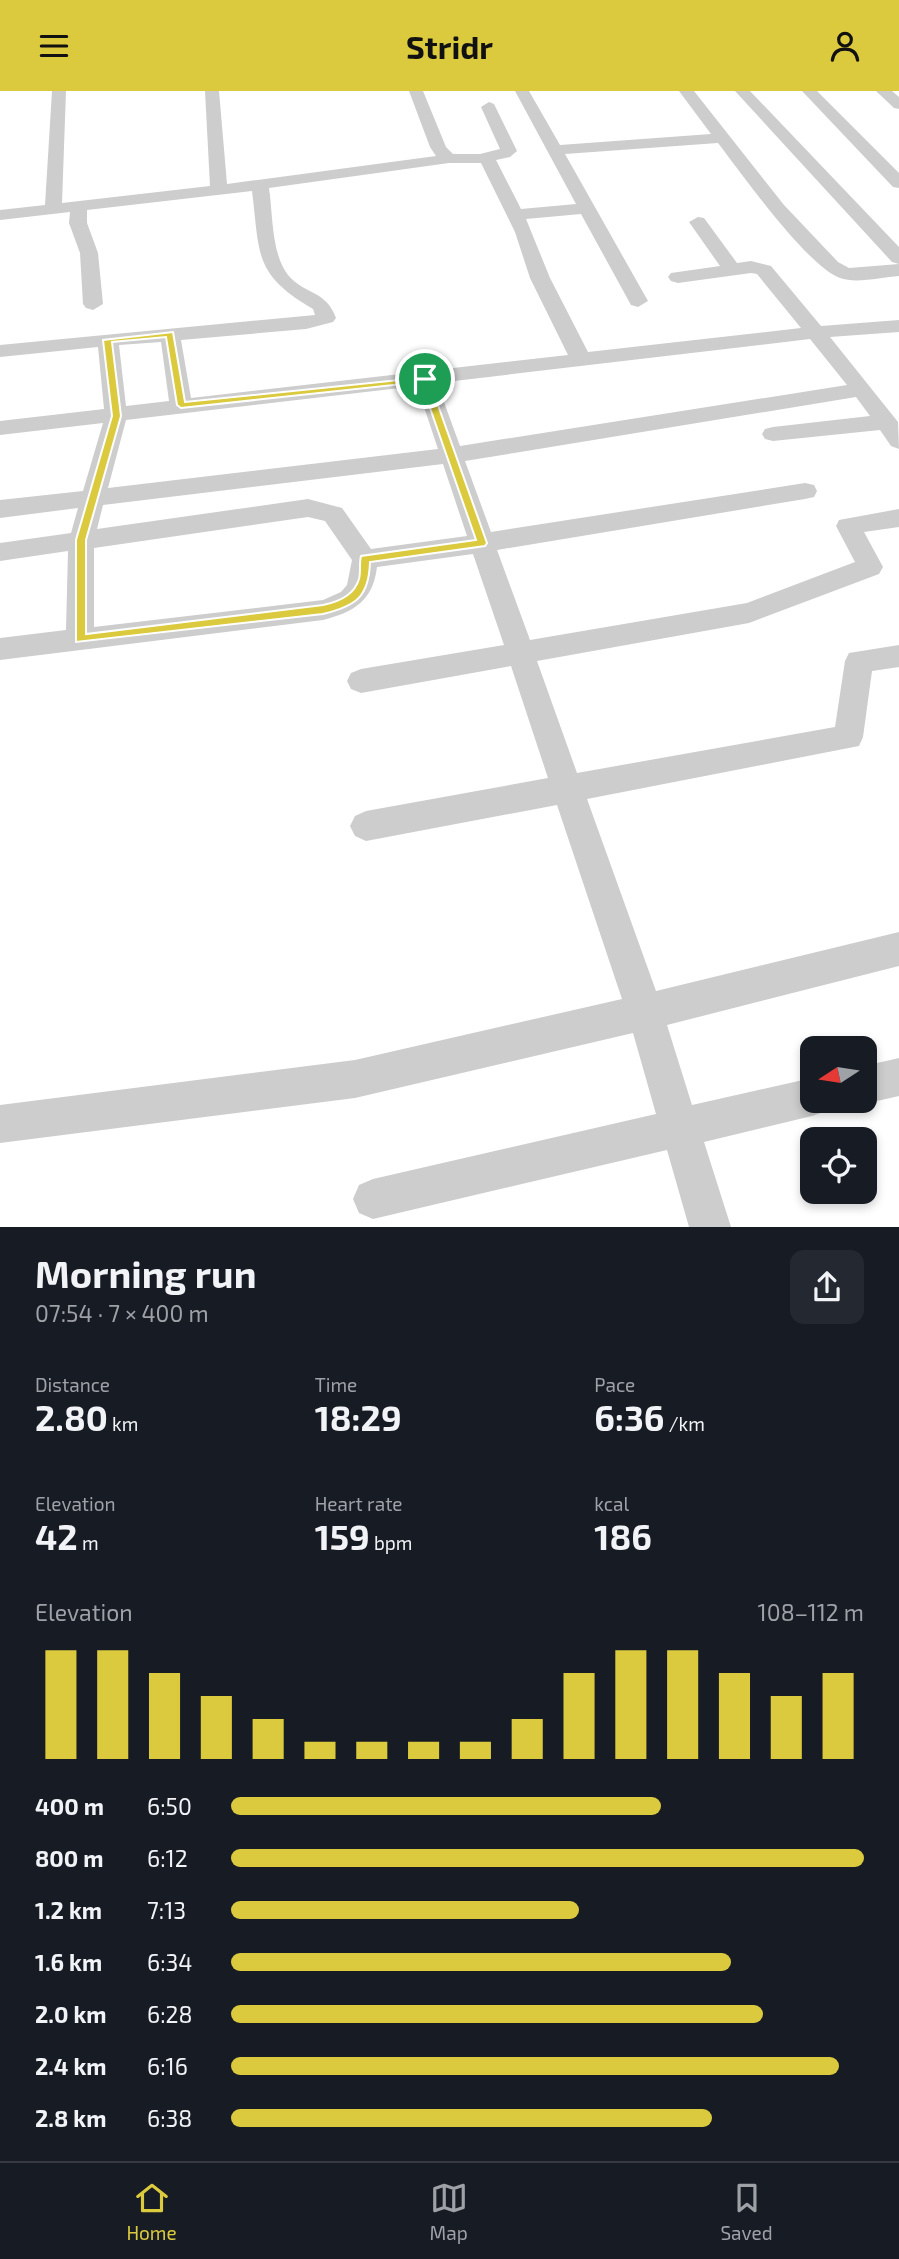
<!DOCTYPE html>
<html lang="en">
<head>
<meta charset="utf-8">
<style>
  body { margin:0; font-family:"Exo 2",sans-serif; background:#242831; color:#f1f3f6; height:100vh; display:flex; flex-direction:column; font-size:26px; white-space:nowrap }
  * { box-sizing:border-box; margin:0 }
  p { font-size:23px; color:#9ea1a6 }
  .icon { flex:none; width:38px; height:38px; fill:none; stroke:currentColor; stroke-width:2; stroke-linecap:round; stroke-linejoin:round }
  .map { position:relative; height:1136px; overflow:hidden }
  .sheet { display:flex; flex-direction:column; background:#171b24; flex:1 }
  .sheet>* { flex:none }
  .needle { width:46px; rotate:258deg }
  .controls { position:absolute; left:800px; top:945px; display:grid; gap:14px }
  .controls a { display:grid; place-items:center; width:77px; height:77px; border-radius:14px; background:#171b24; box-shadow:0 4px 10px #0003; font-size:35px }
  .pin { position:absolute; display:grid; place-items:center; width:60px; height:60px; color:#fff; margin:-30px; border:4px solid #fff; border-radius:50%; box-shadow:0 2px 7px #0007 }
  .round { display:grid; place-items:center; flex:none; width:74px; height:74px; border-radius:14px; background:#242831 }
  .headline { display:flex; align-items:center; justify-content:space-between; height:119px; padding:0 35px }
  h1 { font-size:38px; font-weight:700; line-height:52px }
  .metrics { display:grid; grid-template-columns:repeat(3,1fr); gap:10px; height:119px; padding:7px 35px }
  .metrics div { display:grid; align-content:center }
  .metrics b { font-size:35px; font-weight:700 }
  .metrics small { font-size:19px; font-weight:400 }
  .metrics p { font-size:19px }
  .chart { height:196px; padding:14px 35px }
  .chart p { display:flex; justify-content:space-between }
  .chart svg { width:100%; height:126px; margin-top:7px; stroke:#dbca3d; stroke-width:6 }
  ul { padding:0 35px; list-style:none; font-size:23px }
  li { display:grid; grid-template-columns:112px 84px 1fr; align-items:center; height:52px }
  li i { height:18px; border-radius:9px; background:#dbca3d }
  header { display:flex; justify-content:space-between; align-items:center; height:91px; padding:0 35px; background:#dbca3d; color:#111; font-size:32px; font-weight:700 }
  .menu { display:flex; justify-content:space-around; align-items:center; height:98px; border-top:2px solid #363941; background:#171b24; font-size:19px; color:#9ea1a6 }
  .menu a { display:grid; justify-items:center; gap:4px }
  .menu .current { color:#dbca3d }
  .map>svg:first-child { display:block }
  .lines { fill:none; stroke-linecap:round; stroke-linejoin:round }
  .street { fill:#cdcdcd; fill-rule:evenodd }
  .route { fill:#dbca3d; stroke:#fff; stroke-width:2; fill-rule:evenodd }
</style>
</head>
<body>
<header><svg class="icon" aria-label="menu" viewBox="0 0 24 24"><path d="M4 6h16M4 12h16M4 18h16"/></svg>Stridr<svg class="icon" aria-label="person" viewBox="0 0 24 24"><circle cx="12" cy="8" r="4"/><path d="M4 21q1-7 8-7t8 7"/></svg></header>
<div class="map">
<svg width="899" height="1136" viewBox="0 0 899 1136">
  <rect width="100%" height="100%" fill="#fff"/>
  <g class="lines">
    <!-- street -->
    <path class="street" d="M52 0H66L62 112 210 95 205 0H219L227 93 436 65 430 56 409 0H423L446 56 453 63H480L500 58 481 16 489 11 494 13 517 60 510 66 496 69 521 118 576 113 515 0H529L560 54 711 43 679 0H694L784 114 838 171 849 177 899 173V185C882 186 856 193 840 187 807 175 742 83 718 52L565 63 648 210 638 216 631 214 581 123 526 128 550 187 588 261 801 237 757 183 751 182 678 192 671 190 668 186 671 182 720 175 689 131 698 126 704 127 737 172 751 170 771 175 821 235 899 229V241L830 246 898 331 899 358 891 355 880 339 773 350 765 348 762 343 765 338 773 336 870 325 856 306 465 370 491 441 805 392 814 394 817 400 814 406 805 408 497 459 530 549 747 512 855 471 836 435 839 429 899 418V436L864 441 883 476 879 483 749 532 537 570 577 682 835 636 845 570 849 562 899 554V576L872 580 863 646 859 655 587 708 656 900 899 841V875L667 934 692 1014 812 987V1010H830L826 1020 812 1025 704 1051 731 1136H689L667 1059 373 1128 359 1122 353 1108 359 1094 373 1088 656 1023 633 942 355 1007 0 1052V1014L355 969 622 908 557 714 366 750 355 745 350 735 355 725 366 720 548 687 511 575 361 602 351 598 347 590 351 582 361 578 504 554 473 463 377 476C373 510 354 521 323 529L0 569V547L66 539 68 460 0 470V452L71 442 78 417 0 427V409L83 400 103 332 0 344V330L104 318 98 256 0 266V254L315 224 313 218C253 183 260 163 252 100L87 119V132L98 162 103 213 93 219 86 217 83 213 80 162 69 132 70 121 0 129V119L45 114ZM481 72 515 141 530 187 568 264 191 307 181 249 306 238 333 231 336 227C326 199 305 204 288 184 271 162 273 123 269 97L449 72ZM810 248 847 294 460 355 437 292ZM161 251 169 310 126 315 119 254ZM417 295 438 358 108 397 126 329ZM443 373 467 445 371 458 342 417 308 408 97 438 103 414ZM308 426 325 430 352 469 347 494 341 501 323 509 94 536V457Z
      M735 0H750L899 156V173L892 171Z
      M802 0H817L899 82V97L893 96Z
      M876 0H892L899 6V18L894 17Z
      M899 967V1005L864 1013 856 1010H864V975Z"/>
  </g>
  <!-- route -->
  <path class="route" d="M173 241 185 311 428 286 487 452 485 455 370 471C369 506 356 515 323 523L76 551V449L112 325 103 249ZM166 246 177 314 181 317 421 291 476 449 361 465C359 472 361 480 359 488 354 505 338 511 323 514L86 543V449L121 325 112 251Z"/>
</svg>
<div class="controls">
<a><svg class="needle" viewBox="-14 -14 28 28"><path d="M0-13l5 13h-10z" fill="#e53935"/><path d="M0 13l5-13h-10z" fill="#9ea1a6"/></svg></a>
<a><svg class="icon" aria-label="locate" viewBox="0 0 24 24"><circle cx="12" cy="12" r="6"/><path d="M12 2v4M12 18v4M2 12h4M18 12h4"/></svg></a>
</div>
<div class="pin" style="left:425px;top:288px;background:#1e9e55"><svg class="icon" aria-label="arrive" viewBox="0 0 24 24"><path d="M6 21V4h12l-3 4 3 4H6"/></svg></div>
</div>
<section class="sheet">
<div class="headline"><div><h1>Morning run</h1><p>07:54 · 7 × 400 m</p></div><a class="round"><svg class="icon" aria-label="share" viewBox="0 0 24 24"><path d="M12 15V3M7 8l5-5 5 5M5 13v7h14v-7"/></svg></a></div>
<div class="metrics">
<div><p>Distance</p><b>2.80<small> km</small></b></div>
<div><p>Time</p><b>18:29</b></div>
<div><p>Pace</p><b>6:36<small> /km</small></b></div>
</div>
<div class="metrics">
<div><p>Elevation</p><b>42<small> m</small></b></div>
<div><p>Heart rate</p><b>159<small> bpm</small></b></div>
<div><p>kcal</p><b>186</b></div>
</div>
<div class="chart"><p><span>Elevation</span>108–112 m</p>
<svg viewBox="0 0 160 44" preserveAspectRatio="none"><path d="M5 44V6M15 44V6M25 44V14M35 44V22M45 44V30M55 44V38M65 44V38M75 44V38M85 44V38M95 44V30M105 44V14M115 44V6M125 44V6M135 44V14M145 44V22M155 44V14"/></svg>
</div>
<ul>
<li><b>400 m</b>6:50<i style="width:68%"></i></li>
<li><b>800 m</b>6:12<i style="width:100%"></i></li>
<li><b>1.2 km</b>7:13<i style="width:55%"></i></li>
<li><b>1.6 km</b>6:34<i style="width:79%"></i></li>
<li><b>2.0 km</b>6:28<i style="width:84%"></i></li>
<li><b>2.4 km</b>6:16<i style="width:96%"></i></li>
<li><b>2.8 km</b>6:38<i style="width:76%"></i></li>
</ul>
</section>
<nav class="menu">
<a class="current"><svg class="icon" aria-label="home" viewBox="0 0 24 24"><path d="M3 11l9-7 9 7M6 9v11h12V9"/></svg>Home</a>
<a><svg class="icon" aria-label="map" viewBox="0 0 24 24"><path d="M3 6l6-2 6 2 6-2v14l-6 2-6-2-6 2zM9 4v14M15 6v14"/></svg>Map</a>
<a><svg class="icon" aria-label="saved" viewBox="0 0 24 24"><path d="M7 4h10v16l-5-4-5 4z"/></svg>Saved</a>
</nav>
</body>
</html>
